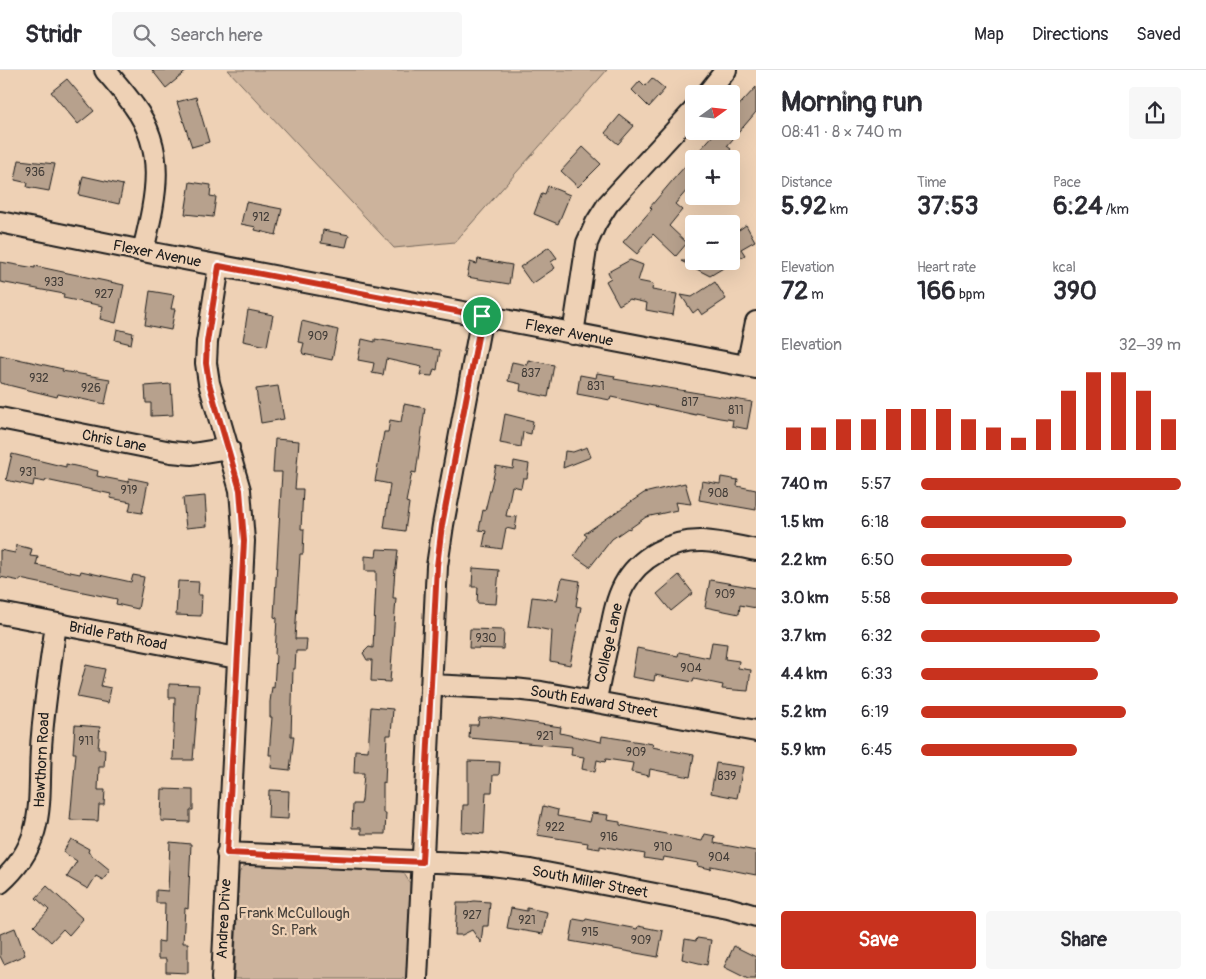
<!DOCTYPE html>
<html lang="en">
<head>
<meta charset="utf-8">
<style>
  body { margin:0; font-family:Pangolin,sans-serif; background:#f7f7f7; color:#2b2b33; height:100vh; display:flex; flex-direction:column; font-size:19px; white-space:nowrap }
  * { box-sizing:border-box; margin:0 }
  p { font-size:16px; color:#7c7c81 }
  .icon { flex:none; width:28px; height:28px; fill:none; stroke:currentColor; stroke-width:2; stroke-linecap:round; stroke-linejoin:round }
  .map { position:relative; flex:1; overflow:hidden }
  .panel { display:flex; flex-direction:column; background:#fff; width:450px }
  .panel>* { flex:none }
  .needle { width:32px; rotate:75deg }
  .buttons { position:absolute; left:685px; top:15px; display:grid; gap:10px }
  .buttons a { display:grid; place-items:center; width:55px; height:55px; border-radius:5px; background:#fff; box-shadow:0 5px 20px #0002; font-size:25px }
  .pin { position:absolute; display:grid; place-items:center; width:42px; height:42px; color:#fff; margin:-21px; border:2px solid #fff; border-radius:50%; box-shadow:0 1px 5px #0007 }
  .round { display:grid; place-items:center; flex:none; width:52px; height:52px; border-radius:5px; background:#f7f7f7 }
  .summary { display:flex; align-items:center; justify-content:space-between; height:85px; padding:0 25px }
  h1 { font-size:28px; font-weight:700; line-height:38px }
  .stats { display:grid; grid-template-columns:repeat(3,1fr); gap:8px; height:85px; padding:5px 25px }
  .stats div { display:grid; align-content:center }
  .stats b { font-size:25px; font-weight:700 }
  .stats small { font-size:14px; font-weight:400 }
  .stats p { font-size:14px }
  .chart { height:140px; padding:10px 25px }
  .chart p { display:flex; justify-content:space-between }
  .chart svg { width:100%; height:90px; margin-top:5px; stroke:#c8321e; stroke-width:6 }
  .action { display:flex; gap:10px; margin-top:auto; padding:10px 25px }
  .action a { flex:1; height:58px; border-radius:5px; background:#c8321e; color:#fff; font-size:20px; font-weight:700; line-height:58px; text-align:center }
  .action a+a { background:#f7f7f7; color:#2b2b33 }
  ul { padding:0 25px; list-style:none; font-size:16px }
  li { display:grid; grid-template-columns:80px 60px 1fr; align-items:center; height:38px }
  li i { height:12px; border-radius:6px; background:#c8321e }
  header { display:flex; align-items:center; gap:30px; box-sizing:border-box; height:70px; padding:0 25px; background:#fff; border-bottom:1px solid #e1e1e2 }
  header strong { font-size:24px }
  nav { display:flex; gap:28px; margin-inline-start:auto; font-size:18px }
  .search { width:350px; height:45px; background:#f7f7f7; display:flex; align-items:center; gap:12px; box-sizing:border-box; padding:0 18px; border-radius:5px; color:#7c7c81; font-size:19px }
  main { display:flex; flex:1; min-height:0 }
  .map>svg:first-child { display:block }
  .green { fill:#ccb39c; stroke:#74685c }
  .building { fill:#b7a18d; stroke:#1c1c1c }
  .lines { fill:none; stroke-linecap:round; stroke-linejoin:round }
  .minor-casing { stroke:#1c1c1c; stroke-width:24 }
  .minor { stroke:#eed1b5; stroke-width:20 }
  .route-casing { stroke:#fff; stroke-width:10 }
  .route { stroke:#c8321e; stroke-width:6 }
  .labels { text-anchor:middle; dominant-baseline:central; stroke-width:4.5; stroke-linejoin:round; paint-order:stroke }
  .number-label { font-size:12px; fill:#433d38 }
  .street-label { font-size:15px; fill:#1c1c1c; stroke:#eed1b5 }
  .park-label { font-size:15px; fill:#48423c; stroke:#eed1b5 }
</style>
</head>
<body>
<header>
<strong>Stridr</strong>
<div class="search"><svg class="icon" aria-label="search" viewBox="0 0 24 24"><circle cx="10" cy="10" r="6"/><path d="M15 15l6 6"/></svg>Search here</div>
<nav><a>Map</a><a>Directions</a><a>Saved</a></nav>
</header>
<main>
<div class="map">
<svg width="756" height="909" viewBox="0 0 756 909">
  <rect width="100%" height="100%" fill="#eed1b5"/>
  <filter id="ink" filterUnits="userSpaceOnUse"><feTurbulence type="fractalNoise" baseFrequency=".02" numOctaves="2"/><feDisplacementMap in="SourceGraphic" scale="10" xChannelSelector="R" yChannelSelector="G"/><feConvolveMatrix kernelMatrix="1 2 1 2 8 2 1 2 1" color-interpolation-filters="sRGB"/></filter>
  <g filter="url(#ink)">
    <!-- green -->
    <path class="green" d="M228 0H607L455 172 394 178Z
      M254 792 385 798 403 802 410 813 407 909H234L239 803 243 797Z"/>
    <!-- building -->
    <path class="building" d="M152 0H188L166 18Z
      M652 8 665 19 649 37 632 20 640 11 645 16Z
      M67 9 94 41 78 54 51 22Z
      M756 17V42L727 76 731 79 722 89H694V112L675 134 682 140 669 156 687 173 676 186 653 164 637 184 623 172 652 139 650 137 678 104 717 61H731V44Z
      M196 27 209 72 192 77 177 32Z
      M620 45 634 56 618 74 605 63Z
      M583 77 601 94 578 117 561 101Z
      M19 90 55 94 49 121 27 117 28 113 15 110Z
      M83 106 123 115 119 134 79 125Z
      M190 112 211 115 210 126 216 127 213 147 185 144Z
      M548 116 570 125 558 154 534 144 542 123 545 124Z
      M246 132 282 139 276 165 255 160 256 157 241 154Z
      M746 155 755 171 741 179 745 185 710 206 681 191H731V161L735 168 738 166 736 162Z
      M323 160 349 165 346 177 321 173Z
      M549 177 557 188 551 192 555 198 532 214 520 197Z
      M478 189 512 195 509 214 467 207 470 192 477 194Z
      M630 190 643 195 638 211 653 214 652 220 677 224 673 245 646 240 647 233 629 229 619 235 606 211 611 208 608 202Z
      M0 192 35 198V196L124 215 116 253 100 249 103 236 63 228 64 224 0 212Z
      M715 212 726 229 702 245 698 239 693 243 681 225 692 227Z
      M150 221 174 225 171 239H175L171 260 145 255Z
      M248 240 273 245 267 276 243 271Z
      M302 251 338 260 332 290 303 284 302 281 304 273 298 272Z
      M117 259 133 263 131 274 115 270Z
      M362 269 375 272V269L440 280 437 300 434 299 432 306 420 305 422 297 386 289 383 305 372 303 374 293 358 290Z
      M0 285 63 299 62 301 110 309 105 334 58 324 57 327 0 313Z
      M528 290 554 295 548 327 520 321 521 314 508 311 512 292 527 295Z
      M597 303 615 306 614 309 752 332 747 359 732 356 733 350 720 348 696 343V345L611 327 610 330 577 324 580 305 596 308Z
      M171 314 173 345 151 346V333H146L145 316Z
      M278 316 284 349 261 353 256 319Z
      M404 334 425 338 416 403 412 402 406 432 409 433 405 461 384 458 390 414 375 411 384 362H388L390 350 401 352Z
      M505 344 533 351 531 364 523 362 521 377 500 373Z
      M275 369 299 371 295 419H303L301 459H304L303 484H300L295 569H307L306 581H296L295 599H293L291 666H294L290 700 271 698 272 685H269L272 647H270V632L272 617 274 618 276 585H275L277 548 274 547 282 402H273Z
      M587 377 591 387 563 398 565 381 573 382Z
      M12 384 66 397V394L98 401 97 406 128 412 129 408 148 412 142 443 129 441 131 432 110 428 111 424 46 410 45 412 34 410 33 416 6 410Z
      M514 391 529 394 527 408H523L521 418 512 416 506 446 517 447 515 460 506 458 502 479 483 476 486 461 479 460 483 440 485 441 496 396 513 399Z
      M721 407 738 410 737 416 756 420V440L699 430 702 411 720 414Z
      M685 413 691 434 675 432 677 440 646 447 629 459 628 458 612 469 590 497 574 486 587 466 584 464 644 423Z
      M205 426 207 456 186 458 183 428Z
      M16 475 32 479 30 486 38 487 36 495 80 504 81 501 131 512 133 505 144 507 138 539 116 534 117 529 20 509V511L0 507V480L15 483Z
      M377 479 398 480 396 499H395L393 528H396L390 612 371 611 372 590H367L363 583 369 577 373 578 376 513V501H365V486L376 487Z
      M473 498 499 500 496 534 477 533 478 517H472Z
      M679 505 693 523 671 541 657 524Z
      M562 508 580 511 576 536 581 537 570 595 550 591 552 561 528 556 532 527 557 530Z
      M710 510 756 518V538L740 535 739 544 705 537Z
      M178 511 199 512 198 525H202L201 546 176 545Z
      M470 559 504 560 503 579 469 578Z
      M712 572 727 574 725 589 739 591 738 598 751 600 748 621 722 619 723 615 694 609 693 612 655 605 654 611 632 607 637 578 678 586 679 582 709 588Z
      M86 595 105 599 101 616 111 618 108 633 77 627Z
      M169 614 199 615 193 690H173L175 628H169Z
      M371 637 393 639 391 665H387L385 713 383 712V743H386L385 764H361V758H352L353 734H361L362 730 364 703H354L355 680 368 681Z
      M491 647 561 657 560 663 601 672 602 666 653 674 652 677 694 685 690 707 650 699 649 706 631 702 633 693 606 689 605 692 597 690 595 702 582 699 584 687 571 685 572 677 469 668 470 655H478L479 648Z
      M75 655 100 657 98 679H105L104 697H99L98 720H105L104 735H99L98 751 70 750 76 683H73Z
      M468 691 500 692 499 705H493L492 722H486L484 764 462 762 463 735H468Z
      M716 693 743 697 737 728 711 723Z
      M162 719 193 720V740H190V752L161 751Z
      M269 720 289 721 288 749 268 748Z
      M543 736 558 740 557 746 590 752 592 743 608 745 607 750 620 752V755L702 771 705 764 715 766 714 773 756 781V805L711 796V799L697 796 698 793 664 787 663 791 644 788 645 784 600 776V779L587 777 588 773 537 765Z
      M71 769 89 779 88 782 110 800 103 810 96 806 88 819 67 807 77 791 63 782Z
      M170 772 191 774 188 839 185 838 183 873H188V903L166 902V889H158V871L164 872 165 833H156V820L168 821Z
      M47 816 83 849 69 865 63 859 51 872 34 856 49 840 36 828Z
      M474 831 490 832 488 856H483L481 873 472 860 462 865H455L457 833H469V832Z
      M511 838 527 841V838L547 842 543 864 507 858Z
      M574 849 585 851 586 849 637 859 638 856 663 861 658 887 570 871Z
      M15 858 25 885 4 894 0 886V864Z
      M697 868 711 870 707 895 682 889 685 869 696 871Z
      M734 876 756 887V909H748L724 897Z"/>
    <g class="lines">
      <defs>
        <path id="minor" d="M105 0C115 12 125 23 134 36 168 82 155 130 143 181
          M707 24 726 0
          M0 152 158 184 756 298
          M219 196 207 272 206 293 209 313 240 420 244 471 222 909
          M573 264 587 173 596 153 608 134 694 40
          M747 296 756 252
          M0 348 171 382 192 384 229 378
          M0 543 237 588
          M431 615 514 619 541 622 756 661
          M596 630C600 608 605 585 610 563 613 547 616 530 624 515 639 487 671 470 703 471 721 472 739 477 756 480
          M227 783 484 794 530 800 728 838 756 846
          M0 813C51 768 36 724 42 665 45 628 51 591 56 554
          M417 909 437 496 443 455 482 246"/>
      </defs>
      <!-- minor casing -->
      <use href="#minor" class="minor-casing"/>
      <!-- minor -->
      <use href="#minor" class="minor"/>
    </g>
  </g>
  <g class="lines" filter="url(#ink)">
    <defs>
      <path id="route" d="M219 196 482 246 442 455 437 496 422 792 227 783 244 471 240 420 209 313 206 293 207 272Z"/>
    </defs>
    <!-- route casing -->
    <use href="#route" class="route-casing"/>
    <!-- route -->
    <use href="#route" class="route"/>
  </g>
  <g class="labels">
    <!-- number labels -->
    <g class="number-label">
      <text x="35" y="102">936</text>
      <text x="261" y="147">912</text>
      <text x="54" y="212">933</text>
      <text x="104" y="224">927</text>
      <text x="318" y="266">909</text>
      <text x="531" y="303">837</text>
      <text x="39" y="308">932</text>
      <text x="596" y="316">831</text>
      <text x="91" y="318">926</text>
      <text x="690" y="332">817</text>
      <text x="736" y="340">811</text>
      <text x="28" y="402">931</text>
      <text x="129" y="420">919</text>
      <text x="718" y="423">908</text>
      <text x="725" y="524">909</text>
      <text x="486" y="568">930</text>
      <text x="691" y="598">904</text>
      <text x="545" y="666">921</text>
      <text x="86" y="671">911</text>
      <text x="636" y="682">909</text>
      <text x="727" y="706">839</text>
      <text x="555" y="757">922</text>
      <text x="609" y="767">916</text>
      <text x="663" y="777">910</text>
      <text x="719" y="787">904</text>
      <text x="472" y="845">927</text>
      <text x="527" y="850">921</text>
      <text x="590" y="862">915</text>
      <text x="641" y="870">909</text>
    </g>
    <!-- street labels -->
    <g class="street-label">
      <text transform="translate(157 184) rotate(11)">Flexer Avenue</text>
      <text transform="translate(569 263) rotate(11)">Flexer Avenue</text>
      <text transform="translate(114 371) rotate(11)">Chris Lane</text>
      <text transform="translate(118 566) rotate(11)">Bridle Path Road</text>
      <text transform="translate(609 573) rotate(-77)">College Lane</text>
      <text transform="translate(594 632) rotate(10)">South Edward Street</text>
      <text transform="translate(42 690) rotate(-87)">Hawthorn Road</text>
      <text transform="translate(590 812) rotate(11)">South Miller Street</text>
      <text transform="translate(224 849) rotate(-87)">Andrea Drive</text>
    </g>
    <!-- park labels -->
    <g class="park-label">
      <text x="294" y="843">Frank McCullough<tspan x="294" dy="17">Sr. Park</tspan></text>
    </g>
  </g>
</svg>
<div class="buttons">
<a><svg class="needle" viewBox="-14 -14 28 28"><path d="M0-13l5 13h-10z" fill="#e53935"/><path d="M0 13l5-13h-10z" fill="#7c7c81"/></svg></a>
<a>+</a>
<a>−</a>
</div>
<div class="pin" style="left:482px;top:246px;background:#1e9e55"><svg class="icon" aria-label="arrive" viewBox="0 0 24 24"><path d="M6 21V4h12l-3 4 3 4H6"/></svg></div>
</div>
<section class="panel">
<div class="summary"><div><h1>Morning run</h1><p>08:41 · 8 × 740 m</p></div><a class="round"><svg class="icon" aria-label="share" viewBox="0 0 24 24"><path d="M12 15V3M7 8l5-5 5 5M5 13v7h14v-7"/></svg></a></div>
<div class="stats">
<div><p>Distance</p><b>5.92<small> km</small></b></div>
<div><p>Time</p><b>37:53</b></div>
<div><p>Pace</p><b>6:24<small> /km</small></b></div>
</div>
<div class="stats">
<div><p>Elevation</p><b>72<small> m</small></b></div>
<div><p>Heart rate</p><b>166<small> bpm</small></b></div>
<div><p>kcal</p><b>390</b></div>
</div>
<div class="chart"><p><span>Elevation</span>32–39 m</p>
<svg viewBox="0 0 160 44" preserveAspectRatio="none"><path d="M5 44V33M15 44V33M25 44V29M35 44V29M45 44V24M55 44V24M65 44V24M75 44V29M85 44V33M95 44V38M105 44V29M115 44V15M125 44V6M135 44V6M145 44V15M155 44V29"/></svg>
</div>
<ul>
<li><b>740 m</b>5:57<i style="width:100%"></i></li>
<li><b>1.5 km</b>6:18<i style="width:79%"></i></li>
<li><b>2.2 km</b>6:50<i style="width:58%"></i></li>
<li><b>3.0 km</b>5:58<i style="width:99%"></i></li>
<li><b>3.7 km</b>6:32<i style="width:69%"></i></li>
<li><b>4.4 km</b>6:33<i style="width:68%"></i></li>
<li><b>5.2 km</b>6:19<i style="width:79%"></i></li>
<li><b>5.9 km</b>6:45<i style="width:60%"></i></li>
</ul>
<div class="action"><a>Save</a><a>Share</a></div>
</section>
</main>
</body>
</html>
